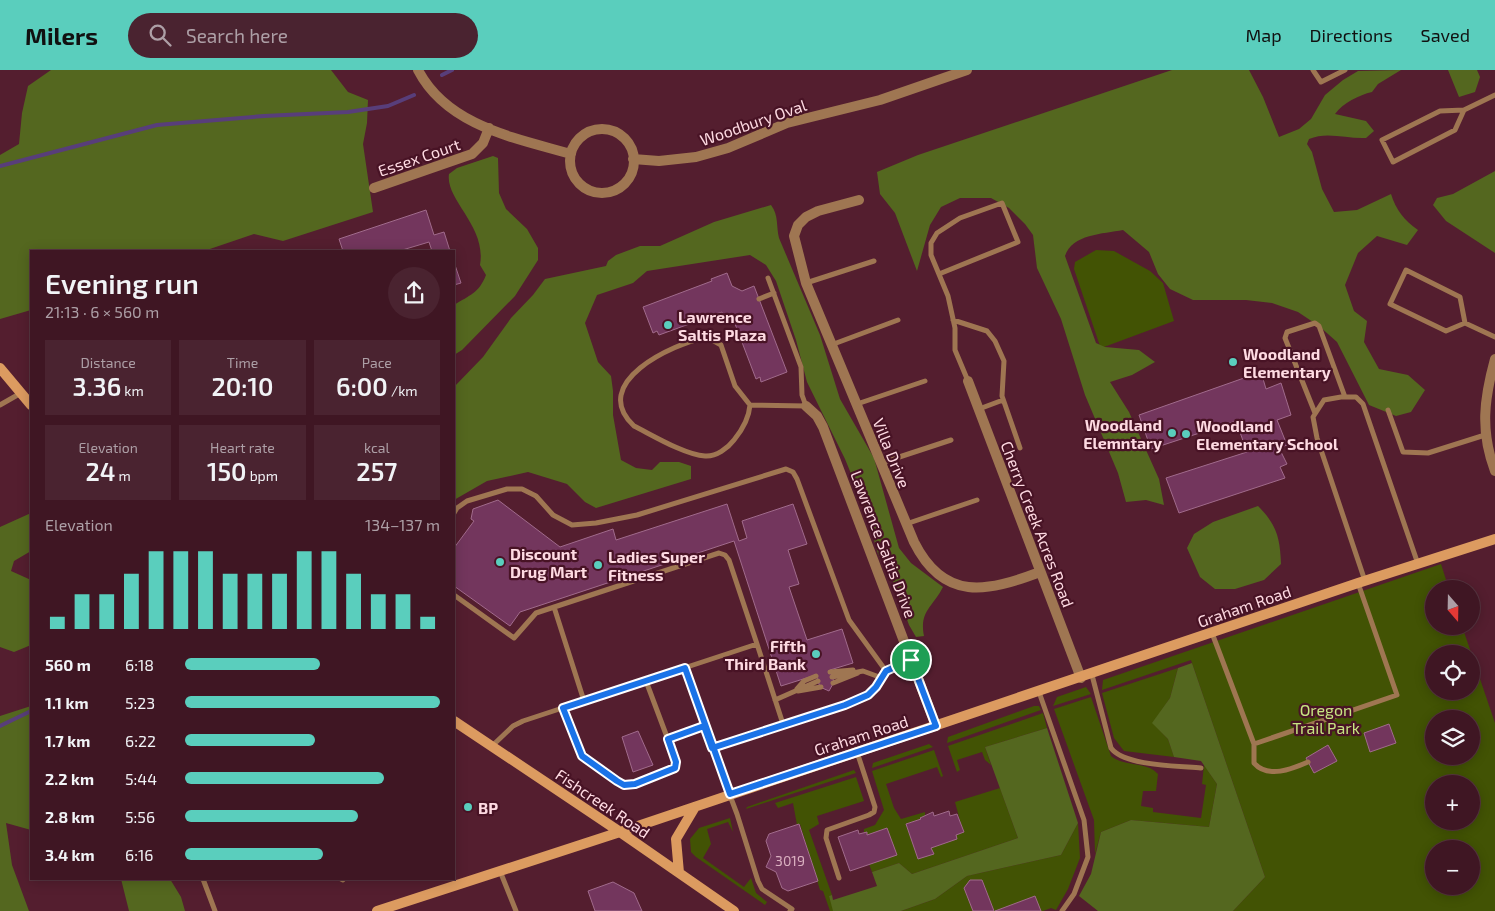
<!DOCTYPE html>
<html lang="en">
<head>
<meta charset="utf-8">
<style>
  body { margin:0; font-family:"Exo 2",sans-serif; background:#4a2330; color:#f1f3f6; height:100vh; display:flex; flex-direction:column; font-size:19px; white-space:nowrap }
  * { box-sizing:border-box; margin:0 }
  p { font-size:16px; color:#ad9fa6 }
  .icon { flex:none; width:28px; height:28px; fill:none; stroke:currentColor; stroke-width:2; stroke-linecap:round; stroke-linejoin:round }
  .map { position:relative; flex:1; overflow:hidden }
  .side { position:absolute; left:30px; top:180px; width:425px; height:630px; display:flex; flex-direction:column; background:#3f1623; border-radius:0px; box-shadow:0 2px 12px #0003,0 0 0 1px #583541 }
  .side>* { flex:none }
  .needle { width:32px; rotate:160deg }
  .buttons { position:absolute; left:1425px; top:510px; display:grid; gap:10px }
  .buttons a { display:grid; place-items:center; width:55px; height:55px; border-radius:50%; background:#3f1623; box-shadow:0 2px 12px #0003,0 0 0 1px #583541; font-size:25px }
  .pin { position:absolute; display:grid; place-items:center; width:42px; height:42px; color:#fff; margin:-21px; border:2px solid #fff; border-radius:50%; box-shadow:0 1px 5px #0007 }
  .round { display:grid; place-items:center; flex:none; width:52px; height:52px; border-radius:26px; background:#4a2330 }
  .summary { display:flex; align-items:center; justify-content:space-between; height:85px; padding:0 15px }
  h1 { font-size:28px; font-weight:600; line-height:38px }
  .figures { display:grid; grid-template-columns:repeat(3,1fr); gap:8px; height:85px; padding:5px 15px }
  .figures div { display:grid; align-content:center; border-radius:0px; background:#4a2330; text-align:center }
  .figures b { font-size:25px; font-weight:600 }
  .figures small { font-size:14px; font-weight:400 }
  .figures p { font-size:14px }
  .chart { height:140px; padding:10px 15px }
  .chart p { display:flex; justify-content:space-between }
  .chart svg { width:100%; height:90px; margin-top:5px; stroke:#5acebd; stroke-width:6 }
  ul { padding:0 15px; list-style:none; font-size:16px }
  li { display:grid; grid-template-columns:80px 60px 1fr; align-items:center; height:38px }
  li i { height:12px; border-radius:6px; background:#5acebd }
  header { display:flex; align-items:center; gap:30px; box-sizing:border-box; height:70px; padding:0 25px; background:#5acebd; color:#111 }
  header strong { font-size:24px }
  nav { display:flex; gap:28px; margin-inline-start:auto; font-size:18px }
  .search { width:350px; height:45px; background:#4a2330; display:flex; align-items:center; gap:12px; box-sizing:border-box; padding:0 18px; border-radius:28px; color:#ad9fa6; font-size:19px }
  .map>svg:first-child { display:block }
  .green { fill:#425304; fill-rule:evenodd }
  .forest { fill:#54671f }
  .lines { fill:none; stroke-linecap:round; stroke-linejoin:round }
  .stream { stroke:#583e7a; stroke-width:4 }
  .building { fill:#73365d; stroke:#a16b8c }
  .lane { stroke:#9f7652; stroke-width:5 }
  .street { stroke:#9f7652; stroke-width:10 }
  .secondary { stroke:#dc9b60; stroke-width:10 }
  .route-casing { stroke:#fff; stroke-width:10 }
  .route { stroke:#1a73e8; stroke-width:6 }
  .poi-dot { fill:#5acebd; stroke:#481325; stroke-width:2 }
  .labels { text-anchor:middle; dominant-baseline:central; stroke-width:4.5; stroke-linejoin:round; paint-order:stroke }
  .number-label { font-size:14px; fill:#dbb1c1 }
  .street-label { font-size:16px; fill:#fedae2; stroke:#481325 }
  .poi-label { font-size:16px; font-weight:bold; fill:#fedae2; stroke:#481325; text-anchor:start }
  .park-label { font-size:16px; fill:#c7e582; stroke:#481325 }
</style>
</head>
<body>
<header>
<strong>Milers</strong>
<div class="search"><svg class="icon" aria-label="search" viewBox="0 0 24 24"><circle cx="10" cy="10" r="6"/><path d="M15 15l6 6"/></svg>Search here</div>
<nav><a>Map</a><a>Directions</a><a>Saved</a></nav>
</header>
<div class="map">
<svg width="1495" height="841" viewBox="0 0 1495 841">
  <rect width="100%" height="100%" fill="#541e2f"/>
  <!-- green -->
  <path class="green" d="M1096 180 1114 181 1150 201 1163 213 1174 251 1104 277 1100 276 1074 199 1075 192Z
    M1441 494 1449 519H1434V556H1462L1495 653V841H1233L1265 807 1191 590 1102 620 1103 610ZM1434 584H1471V621H1434ZM1434 649H1471V686H1434ZM1434 714H1471V751H1434ZM1434 779H1471V816H1434Z
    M1178 598 1170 628 1153 653 1168 669 1174 687 1124 681 1114 668 1102 623Z
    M1086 617 1091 624 1053 636 1057 627Z
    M1091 627 1111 686C1124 697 1147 691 1158 704L1156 721H1143L1141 736 1153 738V742L1201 748 1206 715 1202 714 1204 695 1217 714 1209 757 1131 750 1101 762 1095 784 1094 750 1054 639Z
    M1034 636H1039L1041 640 947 673 948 667Z
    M1043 643 1047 658 985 677 991 695 985 690 982 682 957 690 960 700 957 702 948 676Z
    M929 674 933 677 872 698 873 693Z
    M934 680 943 706 941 707 937 697 886 714 894 738 901 749 925 742V746L920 748 921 749 906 754 918 789 933 784 931 778 957 769 956 765 963 762 955 732 1000 718 1018 768 912 804 899 793 872 802 869 794 896 785 887 758 867 765V762L864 763V759L875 755 884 740 872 701Z
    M854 700 856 703 746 739 747 737Z
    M856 707 864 731 817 746 819 754 809 760 832 825 829 826 834 841H830L823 821 820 820 800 754 797 755 793 733 778 738 775 733Z
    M730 748 733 762 728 752 707 759 711 774 703 788 744 817 751 808 756 823 767 832 765 835 696 787 691 782 690 769 699 758Z
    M1078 753 1080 788 1068 819 1056 840 1051 838 1043 841H994L982 810H971L964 818 973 841H901L935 829 967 806 1061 785Z"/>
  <!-- forest -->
  <path class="forest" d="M51 0H331L348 22 368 30 367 53 363 74 373 142 283 171 254 164 204 181H31V240L0 249V85L19 74 22 43 28 16Z
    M1172 0H1249L1263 27 1279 67 1299 59 1311 49 1325 25 1343 10 1358 1 1401 0 1378 14 1372 22C1359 25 1343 33 1335 44L1366 51 1374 61 1366 68C1347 69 1327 61 1309 69L1307 74 1312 82 1322 119 1334 142 1357 140 1391 124C1396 140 1404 150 1418 160L1407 175 1377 166 1358 183 1345 215 1354 241 1367 251 1364 272 1379 299 1408 305 1425 320 1411 342 1396 346 1369 335 1337 272 1319 256 1298 242 1272 233 1246 230H1193L1170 219 1158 204 1149 182 1123 160C1103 164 1072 164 1065 186L1096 273 1105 277 1139 280 1155 292 1132 305 1110 312 1129 342 1159 409 1164 435 1146 430 1126 432 1118 403 1085 325 1061 249 1037 198 1033 165 1025 154 1009 138 991 128H960L941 137 930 155 917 201 895 143 880 124 877 102 918 85Z
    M1448 0H1477L1480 7 1475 22 1459 27Z
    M493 86 498 88 499 123 506 139 527 159 538 178V190L515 226 462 280 454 285V235C470 225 479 223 486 205L480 195C487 156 445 130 449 104L457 98Z
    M1495 101V183L1446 151 1433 135 1437 128 1453 124Z
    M771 135C779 146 776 156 779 168L820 265 840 329 874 388 899 478 911 493 943 517C933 537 919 541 924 566L916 567 909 555 890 503 878 484 865 438 845 389 807 312 796 270 776 211 766 195 750 185 647 201 633 213 597 225 585 253 598 292 611 306 613 321V345L621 390 636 398 652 400 660 392H679L691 396V409L596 438 585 432 567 414 528 402 487 411 454 430V317L483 287 511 248 533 225 545 209 606 196 608 191 616 185 640 176H660L714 152Z
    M1258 436C1277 455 1280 468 1281 494L1264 510 1235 519H1215L1200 507 1187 478 1194 464 1213 452Z
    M31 443V481L14 491 11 501 31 510V575L14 582 0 577V457Z
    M1192 593 1265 807 1233 841H1098L1079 826 1091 804 1101 762 1131 750 1209 757 1217 714 1201 691 1174 687 1168 669 1152 653 1170 628 1178 598Z
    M31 636V760L6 753 12 795 29 841H0V646Z
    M1047 658 1078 753 1061 785 967 806 935 829 901 841H833L829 826 832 825 833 830 877 816 872 802 899 793 912 804 1018 768 985 677Z
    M121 809H170L181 827 185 841H129Z"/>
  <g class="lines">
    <!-- stream -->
    <path class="stream" d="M442 5 452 0
      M0 96 157 55 264 46 348 42 388 36 414 25
      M0 656 31 641"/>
  </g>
  <!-- building -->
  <path class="building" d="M426 140 434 165 444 162 450 181H432L429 172 399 181H343L339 169Z
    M454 192 461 213 454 215Z
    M727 203 732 216 742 221 754 216 787 302 761 312 760 307 756 309 732 246 724 249 722 242 659 265 657 261 653 263 643 237 712 211 711 209Z
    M1261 302 1266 319 1281 313 1291 345 1277 350 1287 375 1279 378 1287 394 1280 397 1285 408 1179 443 1166 408 1247 382 1236 351 1151 379 1139 345Z
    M498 430 560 477 613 459 616 470 727 434 739 471 747 468 742 451 793 434 807 474 788 480 799 514 789 517 807 570 842 559 853 593 830 600 834 612 829 621 820 617 816 605 781 616 734 471 520 542 510 556 454 516V478L474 451 471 449 473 439Z
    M1389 654 1396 673 1370 682 1364 663Z
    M638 661 653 695 633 702 622 667Z
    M1328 675 1337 691 1314 703 1306 688Z
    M949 741 950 746 957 744 964 762 956 765 957 769 931 778 934 784 918 789 906 754 921 749 920 748 933 742 934 746Z
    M799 754 818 811 788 821 782 818 776 802 766 797 771 786 766 771 769 764Z
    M887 758 897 785 850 801 838 767 858 760 859 764 867 762V765Z
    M970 810H982L994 841H973L964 818Z
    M613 812 634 823 642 841H595L588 821Z
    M1035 826 1041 841H995Z"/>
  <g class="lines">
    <!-- lane -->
    <path class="lane" d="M1313 0 1321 12 1345 0
      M1464 40 1455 60 1393 92 1382 70 1440 41 1464 40 1495 25
      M939 204 1018 172 1002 133 960 148 937 163 931 173V185L948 226 955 258V280L968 311
      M806 213 874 191
      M759 229 774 223
      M953 250 987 261 995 271 1004 291 1002 326 1020 378
      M1465 253 1460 227 1406 200 1390 234 1446 261 1465 253 1495 267
      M831 275 898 250
      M857 334 925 311
      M0 335 21 323
      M750 335C749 348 743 359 734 370 728 378 716 387 705 386 685 385 652 365 634 356 588 313 672 274 707 267L721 275 735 316 750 335 806 336 802 325 801 297 768 208
      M979 339 1003 330
      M1388 340 1403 382 1428 383 1485 365
      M1315 343 1285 268 1287 262 1315 253 1319 256 1345 327
      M881 393 951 370
      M454 443 457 438 467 431 507 419H522L536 426 553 445 572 455 596 453 637 445 786 399 793 402 797 409 849 550 886 601
      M906 454 977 430
      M1365 511 1317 368 1313 347 1324 330 1341 327H1356L1363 334 1418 494
      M454 525 514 568 536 543 719 483 725 485 729 490 757 574
      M554 537 584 631
      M1212 563 1254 674V693C1268 709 1292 699 1308 692
      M685 598 712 678
      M830 602 853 600
      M1092 605 1111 678C1124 696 1179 696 1201 698
      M832 607 863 601 882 608
      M833 613 858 603
      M797 619 804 611 816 606
      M798 621 821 617
      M1039 622 1084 750 1088 787 1074 824 1062 841
      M775 630 818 611
      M563 638 582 686 617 711 624 715 635 714 675 698 676 691 646 611
      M783 654 845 635 868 625 876 617 886 601 911 590
      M668 669 704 656
      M1254 674 1397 625 1358 513
      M492 676 513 656 523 651 757 574 783 654 712 678 737 744 758 811 762 819 792 839 790 841
      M500 801 516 841
      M839 808 826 768 827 760 869 745 874 742 875 737 857 682
      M203 809 215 841
      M341 809 343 810"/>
    <!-- street -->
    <path class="street" d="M418 0C447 56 515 68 571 84
      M570 91a32 32 0 1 1 64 0a32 32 0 1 1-64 0Z
      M633 89 659 91 696 87 728 78 787 53 880 30 967 0
      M374 118 472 84 483 73 489 58
      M859 130 818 141 806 147 798 155 794 166 806 213 914 472C944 532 987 522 1040 502
      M1495 289C1484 329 1480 361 1495 401
      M968 311 1081 608
      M806 336 817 346 823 357 936 656"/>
    <!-- secondary -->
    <path class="secondary" d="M0 298 31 335
      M454 651 620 762 734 841
      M679 803 676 769 695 737
      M377 841 620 762 1358 513 1495 469"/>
  </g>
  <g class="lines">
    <defs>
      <path id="route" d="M911 590 886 601 876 617 868 625 845 635 712 678 704 656 668 669 676 692 675 698 635 714 624 715 617 711 582 686 563 638 685 598 730 724 936 656 911 590"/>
    </defs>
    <!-- route casing -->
    <use href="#route" class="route-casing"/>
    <!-- route -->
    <use href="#route" class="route"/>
  </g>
  <!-- markers -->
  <g class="poi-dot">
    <circle cx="668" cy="255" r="5"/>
    <circle cx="1233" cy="292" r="5"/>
    <circle cx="1172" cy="363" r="5"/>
    <circle cx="1186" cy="364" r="5"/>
    <circle cx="500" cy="492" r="5"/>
    <circle cx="598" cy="495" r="5"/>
    <circle cx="816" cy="584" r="5"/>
    <circle cx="468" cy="737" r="5"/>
  </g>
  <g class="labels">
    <!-- number labels -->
    <g class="number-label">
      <text x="790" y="790">3019</text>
    </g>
    <!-- street labels -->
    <g class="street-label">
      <text transform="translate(753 52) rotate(-19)">Woodbury Oval</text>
      <text transform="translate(419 87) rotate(-19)">Essex Court</text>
      <text transform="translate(892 383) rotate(68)">Villa Drive</text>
      <text transform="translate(1038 454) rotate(69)">Cherry Creek Acres Road</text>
      <text transform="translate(884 474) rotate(69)">Lawrence Saltis Drive</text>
      <text transform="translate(1244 536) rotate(-19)">Graham Road</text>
      <text transform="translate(861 665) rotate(-18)">Graham Road</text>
      <text transform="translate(603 733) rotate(34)">Fishcreek Road</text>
    </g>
    <!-- poi labels -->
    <g class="poi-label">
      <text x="678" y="246">Lawrence<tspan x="678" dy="18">Saltis Plaza</tspan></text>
      <text x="1243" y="283">Woodland<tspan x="1243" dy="18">Elementary</tspan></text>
      <text x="1162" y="354" text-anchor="end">Woodland<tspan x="1162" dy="18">Elemntary</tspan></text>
      <text x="1196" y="355">Woodland<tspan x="1196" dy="18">Elementary School</tspan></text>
      <text x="510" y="483">Discount<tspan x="510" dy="18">Drug Mart</tspan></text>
      <text x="608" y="486">Ladies Super<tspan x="608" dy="18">Fitness</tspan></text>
      <text x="806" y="575" text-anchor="end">Fifth<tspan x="806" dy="18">Third Bank</tspan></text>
      <text x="478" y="737">BP</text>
    </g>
    <!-- park labels -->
    <g class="park-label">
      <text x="1326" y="639">Oregon<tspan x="1326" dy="18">Trail Park</tspan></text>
    </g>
  </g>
</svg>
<div class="buttons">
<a><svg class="needle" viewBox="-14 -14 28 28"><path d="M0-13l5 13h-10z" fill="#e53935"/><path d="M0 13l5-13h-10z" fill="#ad9fa6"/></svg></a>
<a><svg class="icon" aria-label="locate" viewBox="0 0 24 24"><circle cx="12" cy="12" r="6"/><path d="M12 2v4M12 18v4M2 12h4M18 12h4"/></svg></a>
<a><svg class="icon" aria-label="layers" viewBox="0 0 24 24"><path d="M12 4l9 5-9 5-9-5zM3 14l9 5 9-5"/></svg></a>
<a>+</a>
<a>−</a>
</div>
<div class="pin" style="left:911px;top:590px;background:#1e9e55"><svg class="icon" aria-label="arrive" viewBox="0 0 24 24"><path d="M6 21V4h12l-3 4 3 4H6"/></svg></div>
<section class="side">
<div class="summary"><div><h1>Evening run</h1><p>21:13 · 6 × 560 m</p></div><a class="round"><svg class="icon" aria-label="share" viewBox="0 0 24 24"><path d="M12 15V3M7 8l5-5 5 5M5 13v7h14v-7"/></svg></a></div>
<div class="figures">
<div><p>Distance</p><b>3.36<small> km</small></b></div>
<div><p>Time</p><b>20:10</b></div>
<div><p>Pace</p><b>6:00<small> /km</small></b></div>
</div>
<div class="figures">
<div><p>Elevation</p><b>24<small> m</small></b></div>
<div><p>Heart rate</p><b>150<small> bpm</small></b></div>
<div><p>kcal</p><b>257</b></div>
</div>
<div class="chart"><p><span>Elevation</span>134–137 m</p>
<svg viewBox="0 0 160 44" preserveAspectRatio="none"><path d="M5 44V38M15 44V27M25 44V27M35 44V17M45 44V6M55 44V6M65 44V6M75 44V17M85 44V17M95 44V17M105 44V6M115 44V6M125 44V17M135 44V27M145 44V27M155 44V38"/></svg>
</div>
<ul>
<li><b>560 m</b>6:18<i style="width:53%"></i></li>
<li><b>1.1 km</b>5:23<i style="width:100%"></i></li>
<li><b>1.7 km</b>6:22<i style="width:51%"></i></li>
<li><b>2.2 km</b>5:44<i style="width:78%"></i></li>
<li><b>2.8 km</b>5:56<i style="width:68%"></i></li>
<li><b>3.4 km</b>6:16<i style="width:54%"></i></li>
</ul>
</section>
</div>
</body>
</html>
